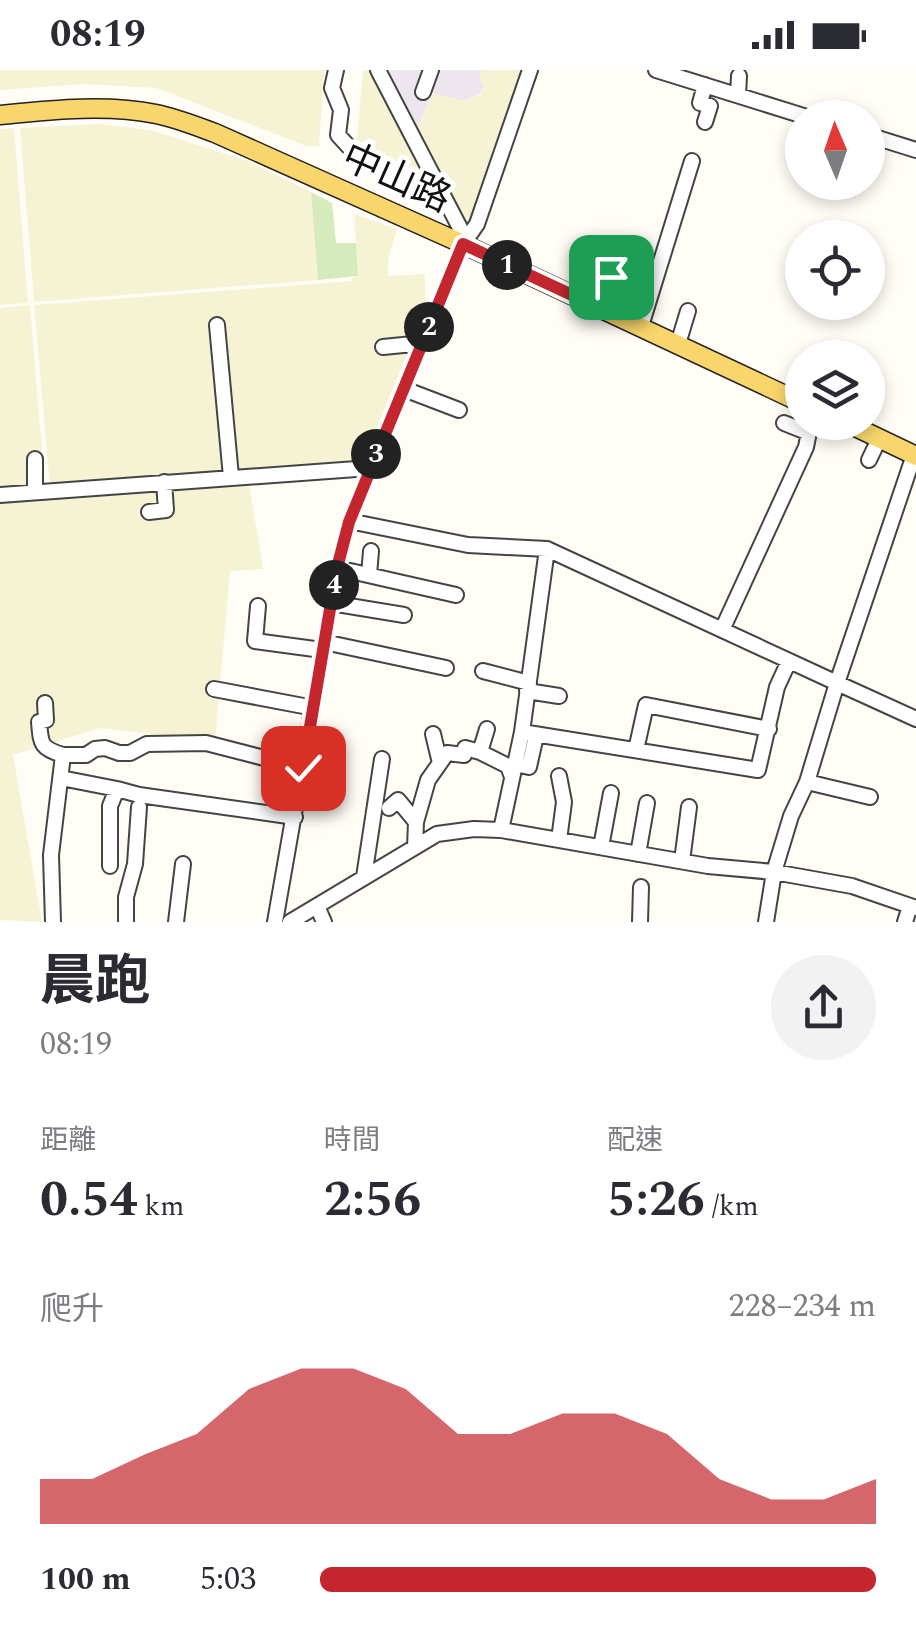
<!DOCTYPE html>
<html lang="zh-TW">
<head>
<meta charset="utf-8">
<style>
  body { margin:0; font-family:Spectral,"Noto Sans TC",serif; background:#f2f2f3; color:#2b2b33; height:100vh; display:flex; flex-direction:column; font-size:38px; white-space:nowrap }
  * { box-sizing:border-box; margin:0 }
  p { font-size:32px; color:#7c7c81 }
  .icon { flex:none; width:55px; height:55px; fill:none; stroke:currentColor; stroke-width:2; stroke-linecap:round; stroke-linejoin:round }
  .map { position:relative; height:852px; overflow:hidden }
  .side { display:flex; flex-direction:column; background:#fff; flex:1 }
  .side>* { flex:none }
  .needle { width:65px; rotate:358deg }
  .controls { position:absolute; left:785px; top:30px; display:grid; gap:20px }
  .controls a { display:grid; place-items:center; width:100px; height:100px; border-radius:50%; background:#fff; box-shadow:0 5px 15px #0003; font-size:50px }
  .pin { position:absolute; display:grid; place-items:center; width:85px; height:85px; color:#fff; margin:-42px; border-radius:20px; box-shadow:0 5px 15px #0006 }
  .km { position:absolute; width:50px; height:50px; margin:-25px; border-radius:50%; background:#222; color:#fff; font-size:28px; line-height:50px; text-align:center }
  .round { display:grid; place-items:center; flex:none; width:105px; height:105px; border-radius:52px; background:#f2f2f3 }
  .overview { display:flex; align-items:center; justify-content:space-between; height:170px; padding:0 40px }
  h1 { font-size:55px; font-weight:700; line-height:75px }
  .figures { display:grid; grid-template-columns:repeat(3,1fr); gap:15px; height:170px; padding:10px 40px }
  .figures div { display:grid; align-content:center }
  .figures b { font-size:50px; font-weight:700 }
  .figures small { font-size:28px; font-weight:400 }
  .figures p { font-size:28px }
  .chart { height:280px; padding:20px 40px }
  .chart p { display:flex; justify-content:space-between }
  .chart svg { width:100%; height:180px; margin-top:10px; fill:#c4262e; opacity:.7 }
  ul { padding:0 40px; list-style:none; font-size:32px }
  li { display:grid; grid-template-columns:160px 120px 1fr; align-items:center; height:75px }
  li i { height:25px; border-radius:12px; background:#c4262e }
  .status { display:flex; justify-content:space-between; align-items:center; height:70px; padding:0 50px; background:#fff; direction:ltr }
  .status svg { height:28px; fill:currentColor }
  .map>svg:first-child { display:block }
  .industrial { fill:#eee6ef }
  .farmland { fill:#f6f3d4 }
  .green { fill:#d5ebbd }
  .lines { fill:none; stroke-linecap:round; stroke-linejoin:round }
  .minor-casing { stroke:#444; stroke-width:18 }
  .major-casing { stroke:#222; stroke-width:21 }
  .minor { stroke:#fff; stroke-width:14 }
  .major { stroke:#f9d66b; stroke-width:18 }
  .route-casing { stroke:#fff; stroke-width:20 }
  .route { stroke:#c4262e; stroke-width:12 }
  .labels { text-anchor:middle; dominant-baseline:central; stroke-width:10; stroke-linejoin:round; paint-order:stroke }
  .street-label { font-size:38px; fill:#111; stroke:#fff }
</style>
</head>
<body>
<div class="status"><b>08:19</b><svg viewBox="0 0 49 12"><path d="M0 12V9h3v3zM5 12V6h3v6zM10 12V3h3v9zM15 12V0h3v12zM26 1h20v11H26zM47 4h2v5h-2z"/></svg></div>
<div class="map">
<svg width="916" height="852" viewBox="0 0 916 852">
  <rect width="100%" height="100%" fill="#fffdf5"/>
  <!-- industrial -->
  <path class="industrial" d="M386 0H481L480 9 484 16 480 24 463 31 432 23 417 60Z"/>
  <!-- farmland -->
  <path class="farmland" d="M0 0H324L319 76H307L156 18 83 14 0 20Z
    M363 0H369L433 111 356 79Z
    M481 0H523L471 153 464 151 417 60 432 23 463 31 481 24 484 17 480 9Z
    M100 54 151 60 248 91 311 122 318 210 34 232 20 58Z
    M14 58 28 233 0 235V59Z
    M354 144 397 159 388 190V206L425 204V227L429 232 365 394 50 417 34 235 352 211V208L358 206Z
    M30 235 45 416 0 420V238Z
    M249 414 263 499 230 501 215 671 100 658 13 685 42 852 0 850V432Z"/>
  <!-- green -->
  <path class="green" d="M311 122 332 133 336 173H356L358 206 318 210Z"/>
  <g class="lines">
    <defs>
      <path id="minor" d="M336 0 332 18 341 40 338 65 349 77
        M656 0 810 48
        M423 22 431 0
        M738 25 739 6
        M705 52 710 36 700 33 705 15
        M868 65 916 80
        M463 174 477 154 530 0
        M602 239 611 207
        M217 255 231 407
        M641 256 692 91
        M678 274 688 241
        M383 277 423 273
        M404 319 459 340
        M784 353 809 363
        M914 385 837 613 916 649
        M35 389V422
        M869 390 879 369
        M0 425 370 398
        M149 442 166 440 164 412
        M349 451 468 475 547 479 837 613 807 712 791 746 774 802 766 852
        M337 498 456 525
        M369 505 371 481
        M331 533 404 545
        M258 536 255 571 322 580
        M722 560 806 377 811 352
        M324 572 446 598
        M483 601 529 613
        M214 619 314 638
        M527 621 559 626
        M45 633 46 650 39 652C41 674 40 678 63 685
        M522 662 758 700 777 617 789 591
        M433 664 440 693
        M636 680 646 635 769 659
        M480 682 487 659
        M305 687 328 690 332 670
        M515 694 529 697 535 670
        M559 706 564 732 559 770
        M61 708 117 719 139 725 295 747
        M807 712 870 727
        M389 738 398 730 416 752
        M501 760 522 662 547 479
        M415 777 416 752 428 710 447 683 464 685 465 678 480 682 508 696 512 707
        M601 777 611 723
        M638 784 647 733
        M682 791 689 737
        M110 796V736L117 719
        M364 807 382 689
        M317 836 324 852
        M53 852 51 785 63 685H86L95 679 105 678 119 683H130L147 674 206 673 303 698
        M126 852V827L135 794 139 737
        M176 852 183 794
        M275 852 337 498 349 451 463 174 460 158 378 0
        M290 852 437 764 474 759 501 760 708 796 774 802 852 816 916 838
        M640 852 641 817
        M905 852 910 836"/>
      <path id="major" d="M0 45C51 40 106 34 156 44 176 48 196 56 215 63L463 174 802 333
        M845 352 916 386"/>
    </defs>
    <!-- minor casing -->
    <use href="#minor" class="minor-casing"/>
    <!-- major casing -->
    <use href="#major" class="major-casing"/>
    <!-- minor -->
    <use href="#minor" class="minor"/>
    <!-- major -->
    <use href="#major" class="major"/>
  </g>
  <g class="lines">
    <defs>
      <path id="route" d="M303 698 337 498 349 452 463 174 602 239 611 207"/>
    </defs>
    <!-- route casing -->
    <use href="#route" class="route-casing"/>
    <!-- route -->
    <use href="#route" class="route"/>
  </g>
  <g class="labels">
    <!-- street labels -->
    <g class="street-label">
      <text transform="translate(396 109) rotate(24)">中山路</text>
    </g>
  </g>
</svg>
<div class="controls">
<a><svg class="needle" viewBox="-14 -14 28 28"><path d="M0-13l5 13h-10z" fill="#e53935"/><path d="M0 13l5-13h-10z" fill="#7c7c81"/></svg></a>
<a><svg class="icon" aria-label="locate" viewBox="0 0 24 24"><circle cx="12" cy="12" r="6"/><path d="M12 2v4M12 18v4M2 12h4M18 12h4"/></svg></a>
<a><svg class="icon" aria-label="layers" viewBox="0 0 24 24"><path d="M12 4l9 5-9 5-9-5zM3 14l9 5 9-5"/></svg></a>
</div>
<div class="pin" style="left:611px;top:207px;background:#1e9e55"><svg class="icon" aria-label="arrive" viewBox="0 0 24 24"><path d="M6 21V4h12l-3 4 3 4H6"/></svg></div>
<div class="pin" style="left:303px;top:698px;background:#d93025"><svg class="icon" aria-label="check" viewBox="0 0 24 24"><path d="M5 12l5 5 9-10"/></svg></div>
<b class="km" style="left:507px;top:195px">1</b>
<b class="km" style="left:429px;top:257px">2</b>
<b class="km" style="left:376px;top:384px">3</b>
<b class="km" style="left:334px;top:515px">4</b>
</div>
<section class="side">
<div class="overview"><div><h1>晨跑</h1><p>08:19</p></div><a class="round"><svg class="icon" aria-label="share" viewBox="0 0 24 24"><path d="M12 15V3M7 8l5-5 5 5M5 13v7h14v-7"/></svg></a></div>
<div class="figures">
<div><p>距離</p><b>0.54<small> km</small></b></div>
<div><p>時間</p><b>2:56</b></div>
<div><p>配速</p><b>5:26<small> /km</small></b></div>
</div>
<div class="chart"><p><span>爬升</span>228–234 m</p>
<svg viewBox="0 0 160 44" preserveAspectRatio="none"><path d="M0 44V33L10 33L20 27L30 22L40 11L50 6L60 6L70 11L80 22L90 22L100 17L110 17L120 22L130 33L140 38L150 38L160 33V44z"/></svg>
</div>
<ul>
<li><b>100 m</b>5:03<i style="width:100%"></i></li>
</ul>
</section>
</body>
</html>
